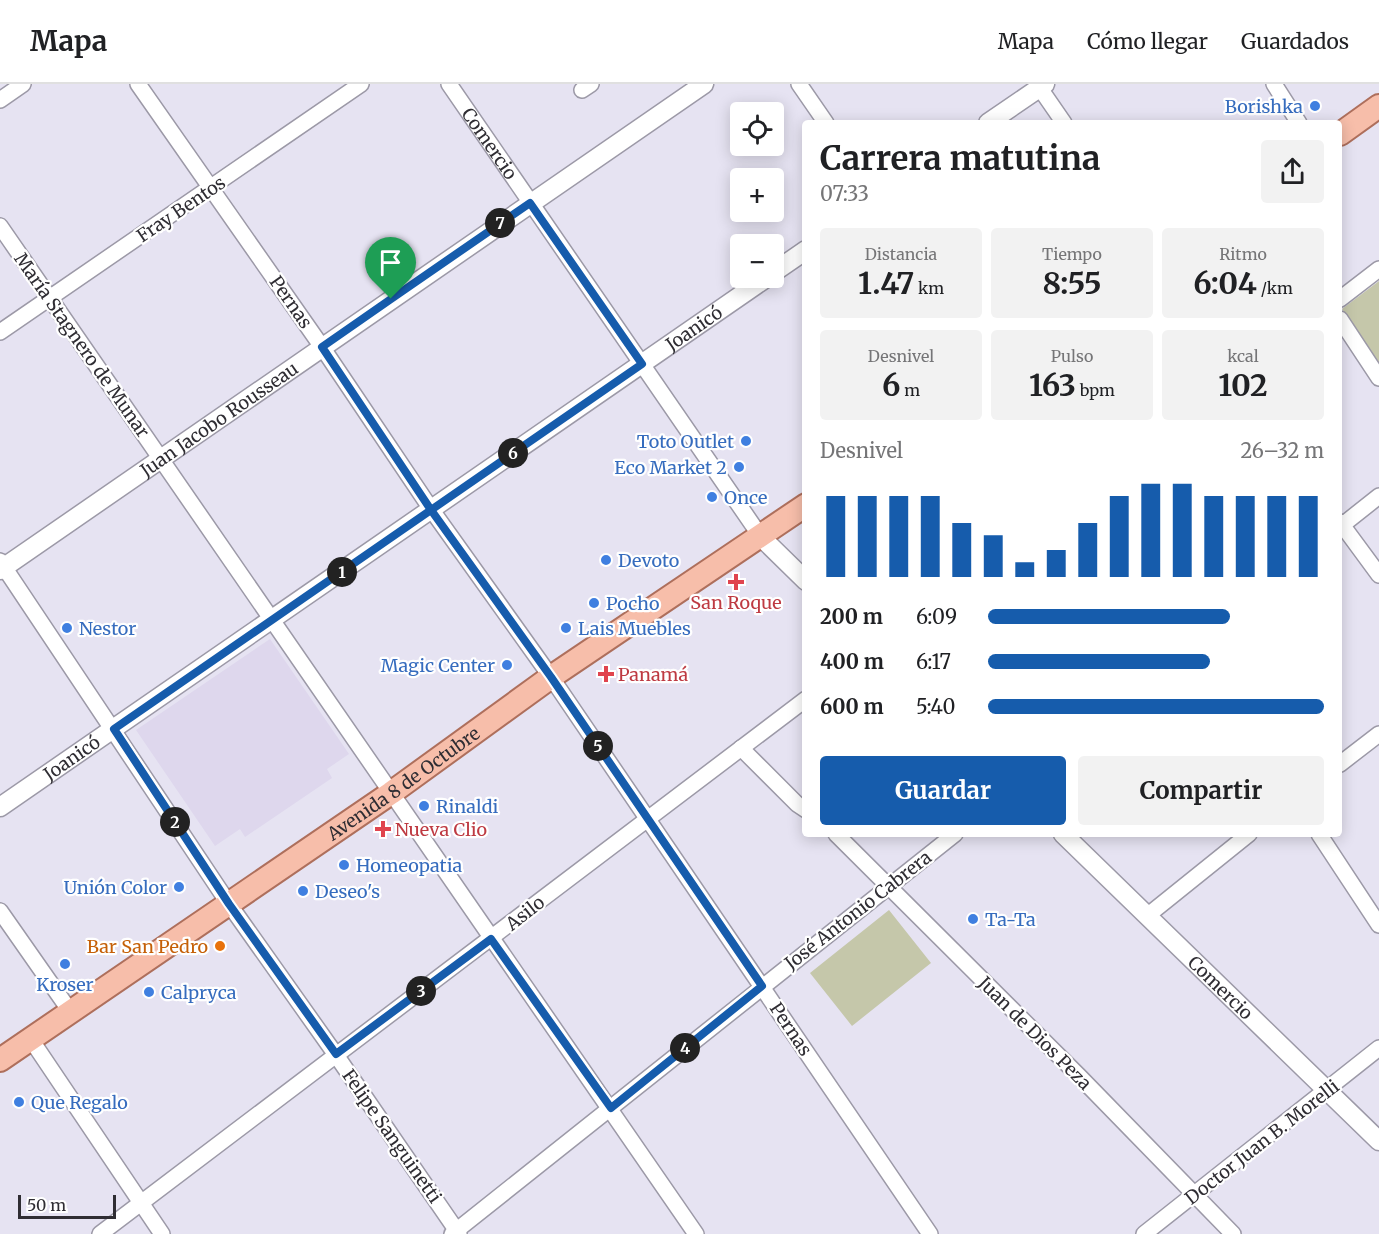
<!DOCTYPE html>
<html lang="es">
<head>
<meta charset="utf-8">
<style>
  body { margin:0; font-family:Merriweather,serif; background:#f2f2f2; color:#202124; height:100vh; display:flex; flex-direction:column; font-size:22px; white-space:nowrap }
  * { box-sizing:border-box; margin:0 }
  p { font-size:20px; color:#757577 }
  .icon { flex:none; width:33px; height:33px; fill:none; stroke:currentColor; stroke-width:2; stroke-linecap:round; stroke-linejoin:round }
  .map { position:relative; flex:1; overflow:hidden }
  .panel { position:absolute; left:802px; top:36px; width:540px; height:717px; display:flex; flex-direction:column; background:#fff; border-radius:6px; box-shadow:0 3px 15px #0003 }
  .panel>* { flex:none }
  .fabs { position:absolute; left:730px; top:18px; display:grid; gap:12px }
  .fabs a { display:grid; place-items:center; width:54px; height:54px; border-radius:6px; background:#fff; box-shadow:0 3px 15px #0003; font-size:30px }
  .scale { position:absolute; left:18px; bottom:15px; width:98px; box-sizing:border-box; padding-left:6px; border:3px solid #2f2d33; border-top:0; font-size:16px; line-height:21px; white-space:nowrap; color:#2f2d33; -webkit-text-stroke:4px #fff; paint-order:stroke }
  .pin { position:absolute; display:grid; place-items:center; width:51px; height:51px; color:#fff; margin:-62px -26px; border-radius:50% 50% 50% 0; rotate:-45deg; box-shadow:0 0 6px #0007 }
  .pin .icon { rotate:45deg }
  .km { position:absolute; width:30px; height:30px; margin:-15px; border-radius:50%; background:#222; color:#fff; font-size:16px; line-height:30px; text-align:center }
  .round { display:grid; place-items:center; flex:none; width:63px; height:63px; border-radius:6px; background:#f2f2f2 }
  .overview { display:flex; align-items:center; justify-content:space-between; height:102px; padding:0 18px }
  h1 { font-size:33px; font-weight:700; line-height:45px }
  .figures { display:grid; grid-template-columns:repeat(3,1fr); gap:9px; height:102px; padding:6px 18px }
  .figures div { display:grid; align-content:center; border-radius:6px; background:#f2f2f2; text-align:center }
  .figures b { font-size:30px; font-weight:700 }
  .figures small { font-size:16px; font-weight:400 }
  .figures p { font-size:16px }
  .chart { height:168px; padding:12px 18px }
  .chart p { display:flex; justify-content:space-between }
  .chart svg { width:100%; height:108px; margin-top:6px; stroke:#165cac; stroke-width:6 }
  .primary-button { display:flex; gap:12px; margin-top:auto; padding:12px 18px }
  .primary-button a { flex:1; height:69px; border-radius:6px; background:#165cac; color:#fff; font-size:24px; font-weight:700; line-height:69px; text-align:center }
  .primary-button a+a { background:#f2f2f2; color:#202124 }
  ul { padding:0 18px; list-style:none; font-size:20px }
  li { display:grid; grid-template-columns:96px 72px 1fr; align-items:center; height:45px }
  li i { height:15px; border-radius:8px; background:#165cac }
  header { display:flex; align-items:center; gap:36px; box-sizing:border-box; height:84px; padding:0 30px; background:#fff; border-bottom:2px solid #e0e0e0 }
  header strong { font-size:28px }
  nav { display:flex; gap:33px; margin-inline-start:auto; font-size:21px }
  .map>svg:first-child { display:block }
  .education { fill:#ded7ed }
  .green { fill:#c5c7aa }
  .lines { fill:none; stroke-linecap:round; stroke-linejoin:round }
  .minor-casing { stroke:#9c99a7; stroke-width:18 }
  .tertiary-casing { stroke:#9c99a7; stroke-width:21 }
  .primary-casing { stroke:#ae6f5c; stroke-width:26 }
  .minor { stroke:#fff; stroke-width:15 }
  .tertiary { stroke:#fff; stroke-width:18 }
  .primary { stroke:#f7beaa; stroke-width:22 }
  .route-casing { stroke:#fff; stroke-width:12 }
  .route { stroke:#165cac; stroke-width:8 }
  .shop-dot { fill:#3f7fe0; stroke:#fff; stroke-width:2 }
  .health-dot { fill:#e0444e; stroke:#fff; stroke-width:2 }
  .food-dot { fill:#e8710a; stroke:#fff; stroke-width:2 }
  .labels { text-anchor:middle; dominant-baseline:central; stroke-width:4.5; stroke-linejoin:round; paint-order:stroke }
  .shop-label { font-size:18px; fill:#366cbe; stroke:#fff; text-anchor:start }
  .street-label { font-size:18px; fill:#2f2d33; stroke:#fff }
  .health-label { font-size:18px; fill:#be3a42; stroke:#fff; text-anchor:start }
  .food-label { font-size:18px; fill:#c56008; stroke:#fff; text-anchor:end }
</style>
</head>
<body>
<header>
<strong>Mapa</strong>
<nav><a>Mapa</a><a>Cómo llegar</a><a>Guardados</a></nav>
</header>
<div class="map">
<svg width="1379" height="1150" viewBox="0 0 1379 1150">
  <rect width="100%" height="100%" fill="#e6e3f2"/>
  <!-- education -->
  <path class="education" d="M270 555 349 670 327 685 332 694 245 753 240 745 215 762 136 646Z"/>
  <!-- green -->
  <path class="green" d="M1379 197V280L1342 225Z
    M889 826 931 879 852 942 810 889Z"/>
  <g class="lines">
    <defs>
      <g id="minor">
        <path d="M138 0 322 263 431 425 551 593 930 1150"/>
        <path id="s1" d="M449 0 761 453"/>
        <path d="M799 0 826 39"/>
        <path d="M1037 0 1064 39"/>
        <path d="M1274 0 1299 39"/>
        <path d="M582 6 591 0"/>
        <path d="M0 16 23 0"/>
        <path d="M0 142 696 1150"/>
        <path d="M1340 215 1379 185"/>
        <path d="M1340 235 1379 294"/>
        <path d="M0 248 361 0"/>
        <path d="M1340 438 1379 491"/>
        <path d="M1340 443 1379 412"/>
        <path d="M0 477 229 820 336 971 459 1150"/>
        <path d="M741 664 797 720 806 726"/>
        <path d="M1340 680 1379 650"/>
        <path d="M836 750 1079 992 1233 1150"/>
        <path d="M1319 750 1379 841"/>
        <path d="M0 827 70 927"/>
        <path d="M1147 832 1249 750"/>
        <path d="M30 954 162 1150"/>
        <path d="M100 1150 806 615"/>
        <path d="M452 1150 955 750"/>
        <path d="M1144 1150 1379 964"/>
      </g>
      <g id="tertiary">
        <path d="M988 39 1045 0"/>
        <path d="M774 188 806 166"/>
        <path d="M761 453 806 497"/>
        <path id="s2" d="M0 486 704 0"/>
        <path id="s3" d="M0 723 766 194"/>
        <path id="s4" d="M1063 750 1379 1057"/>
      </g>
      <g id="primary">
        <path d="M1340 50 1379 22"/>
        <path id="s5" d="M0 976 391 709 551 593 806 421"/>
      </g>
    </defs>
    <!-- minor casing -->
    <use href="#minor" class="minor-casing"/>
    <!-- tertiary casing -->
    <use href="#tertiary" class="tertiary-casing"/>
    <!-- primary casing -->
    <use href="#primary" class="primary-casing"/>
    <!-- minor -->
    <use href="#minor" class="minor"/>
    <!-- tertiary -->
    <use href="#tertiary" class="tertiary"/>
    <!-- primary -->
    <use href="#primary" class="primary"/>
  </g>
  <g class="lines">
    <defs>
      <path id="route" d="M391 215 322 263 431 426 114 645 229 820 336 970 491 855 611 1024 762 902 551 593 431 426 642 280 530 119 391 215"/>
    </defs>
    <!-- route casing -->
    <use href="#route" class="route-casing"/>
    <!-- route -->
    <use href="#route" class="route"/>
  </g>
  <!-- markers -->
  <g class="shop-dot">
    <circle cx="1315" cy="22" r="6"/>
    <circle cx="746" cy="357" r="6"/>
    <circle cx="739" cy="383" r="6"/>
    <circle cx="712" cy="413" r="6"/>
    <circle cx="606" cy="476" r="6"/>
    <circle cx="594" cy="519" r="6"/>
    <circle cx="67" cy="544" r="6"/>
    <circle cx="566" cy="544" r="6"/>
    <circle cx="507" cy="581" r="6"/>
    <circle cx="424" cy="722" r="6"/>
    <circle cx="344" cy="781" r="6"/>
    <circle cx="179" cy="803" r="6"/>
    <circle cx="303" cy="807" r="6"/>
    <circle cx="973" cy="835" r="6"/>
    <circle cx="65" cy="880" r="6"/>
    <circle cx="149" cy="908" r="6"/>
    <circle cx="19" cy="1018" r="6"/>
  </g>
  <g class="health-dot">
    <path d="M733 489h6v6h6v6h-6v6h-6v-6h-6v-6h6z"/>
    <path d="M603 581h6v6h6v6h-6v6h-6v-6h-6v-6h6z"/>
    <path d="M380 736h6v6h6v6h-6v6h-6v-6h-6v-6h6z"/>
  </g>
  <circle class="food-dot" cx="220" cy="862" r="6"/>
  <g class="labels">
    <!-- shop labels -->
    <g class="shop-label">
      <text x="1303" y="22" text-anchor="end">Borishka</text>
      <text x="734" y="357" text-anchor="end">Toto Outlet</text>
      <text x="727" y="383" text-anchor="end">Eco Market 2</text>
      <text x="724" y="413">Once</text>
      <text x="618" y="476">Devoto</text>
      <text x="606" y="519">Pocho</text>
      <text x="79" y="544">Nestor</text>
      <text x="578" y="544">Lais Muebles</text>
      <text x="495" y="581" text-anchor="end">Magic Center</text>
      <text x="436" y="722">Rinaldi</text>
      <text x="356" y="781">Homeopatia</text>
      <text x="167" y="803" text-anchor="end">Unión Color</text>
      <text x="315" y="807">Deseo's</text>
      <text x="985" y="835">Ta-Ta</text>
      <text x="65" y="900" text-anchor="middle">Kroser</text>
      <text x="161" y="908">Calpryca</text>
      <text x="31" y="1018">Que Regalo</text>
    </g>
    <!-- street labels -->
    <g class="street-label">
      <text stroke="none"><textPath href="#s1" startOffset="72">Comercio</textPath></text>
      <text transform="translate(181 125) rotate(-34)">Fray Bentos</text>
      <text transform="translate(291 218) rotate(55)">Pernas</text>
      <text stroke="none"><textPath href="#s3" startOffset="843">Joanicó</textPath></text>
      <text transform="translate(82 261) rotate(55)">María Stagnero de Munar</text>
      <text stroke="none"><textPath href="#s2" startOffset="266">Juan Jacobo Rousseau</textPath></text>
      <text stroke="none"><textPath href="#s3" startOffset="87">Joanicó</textPath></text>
      <text stroke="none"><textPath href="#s5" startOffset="489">Avenida 8 de Octubre</textPath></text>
      <text transform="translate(858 826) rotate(-38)">José Antonio Cabrera</text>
      <text transform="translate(525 829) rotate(-38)">Asilo</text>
      <text stroke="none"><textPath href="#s4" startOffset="220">Comercio</textPath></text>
      <text transform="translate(791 945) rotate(56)">Pernas</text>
      <text transform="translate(1035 949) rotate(45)">Juan de Dios Peza</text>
      <text transform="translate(392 1052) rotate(55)">Felipe Sanguinetti</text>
      <text transform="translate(1262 1058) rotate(-38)">Doctor Juan B. Morelli</text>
    </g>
    <!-- health labels -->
    <g class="health-label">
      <text x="736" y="518" text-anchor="middle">San Roque</text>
      <text x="618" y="590">Panamá</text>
      <text x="395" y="745">Nueva Clio</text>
    </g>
    <!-- food labels -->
    <g class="food-label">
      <text x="208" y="862">Bar San Pedro</text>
    </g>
  </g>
</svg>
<div class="fabs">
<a><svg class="icon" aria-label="locate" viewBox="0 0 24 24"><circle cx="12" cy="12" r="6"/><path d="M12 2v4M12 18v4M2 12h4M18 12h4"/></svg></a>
<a>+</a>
<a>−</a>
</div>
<div class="scale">50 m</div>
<div class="pin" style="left:391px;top:215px;background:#1e9e55"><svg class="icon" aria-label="arrive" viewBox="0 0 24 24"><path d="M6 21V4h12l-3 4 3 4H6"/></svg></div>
<b class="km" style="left:342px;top:488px">1</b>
<b class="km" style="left:175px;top:738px">2</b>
<b class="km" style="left:421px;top:907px">3</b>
<b class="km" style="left:685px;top:964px">4</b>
<b class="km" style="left:598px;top:662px">5</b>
<b class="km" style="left:513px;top:369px">6</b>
<b class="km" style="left:500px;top:139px">7</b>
<section class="panel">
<div class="overview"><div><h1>Carrera matutina</h1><p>07:33</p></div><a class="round"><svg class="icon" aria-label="share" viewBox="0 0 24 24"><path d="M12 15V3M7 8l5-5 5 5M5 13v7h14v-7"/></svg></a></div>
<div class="figures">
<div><p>Distancia</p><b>1.47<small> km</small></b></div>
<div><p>Tiempo</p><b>8:55</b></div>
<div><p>Ritmo</p><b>6:04<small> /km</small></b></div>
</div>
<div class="figures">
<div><p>Desnivel</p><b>6<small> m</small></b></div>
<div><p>Pulso</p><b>163<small> bpm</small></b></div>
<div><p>kcal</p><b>102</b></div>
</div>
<div class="chart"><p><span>Desnivel</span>26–32 m</p>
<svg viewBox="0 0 160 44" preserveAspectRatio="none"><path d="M5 44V11M15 44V11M25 44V11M35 44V11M45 44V22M55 44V27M65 44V38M75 44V33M85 44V22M95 44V11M105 44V6M115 44V6M125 44V11M135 44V11M145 44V11M155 44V11"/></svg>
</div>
<ul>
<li><b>200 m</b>6:09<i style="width:72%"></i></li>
<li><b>400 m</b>6:17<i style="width:66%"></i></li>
<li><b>600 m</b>5:40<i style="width:100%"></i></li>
</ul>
<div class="primary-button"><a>Guardar</a><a>Compartir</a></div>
</section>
</div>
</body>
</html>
